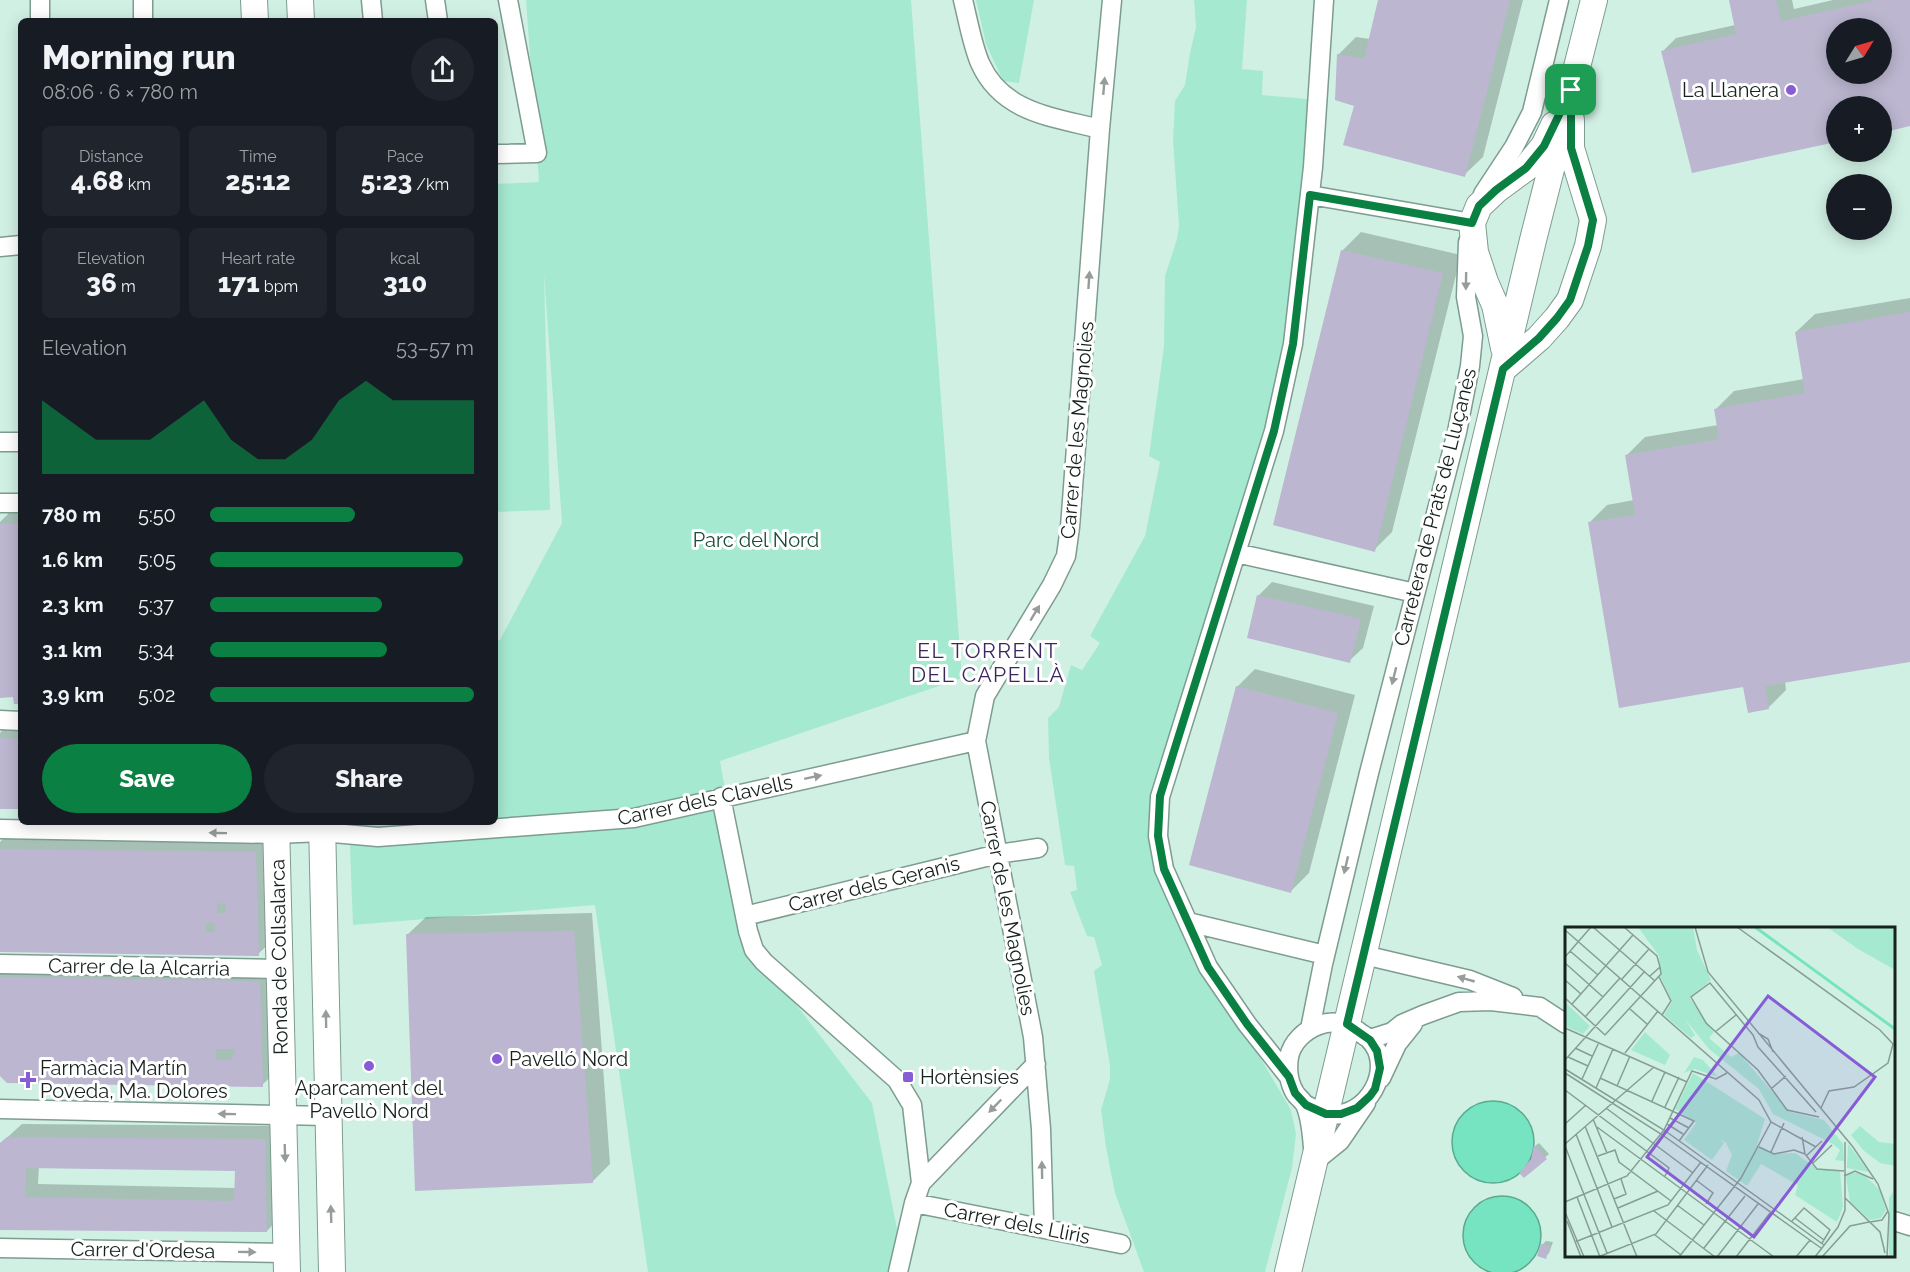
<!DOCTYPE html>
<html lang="en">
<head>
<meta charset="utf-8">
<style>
  body { margin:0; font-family:Raleway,sans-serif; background:#20242c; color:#f1f3f6; height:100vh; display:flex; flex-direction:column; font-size:22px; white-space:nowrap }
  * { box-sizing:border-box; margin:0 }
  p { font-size:20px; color:#9ea1a6 }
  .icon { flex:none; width:33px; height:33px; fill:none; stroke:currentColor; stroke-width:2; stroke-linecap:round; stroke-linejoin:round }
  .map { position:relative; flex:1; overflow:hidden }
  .details { position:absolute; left:18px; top:18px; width:480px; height:807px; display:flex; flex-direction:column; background:#171b24; border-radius:9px; box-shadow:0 3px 15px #0003 }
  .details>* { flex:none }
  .needle { width:39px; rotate:53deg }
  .controls { position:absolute; left:1826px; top:18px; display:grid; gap:12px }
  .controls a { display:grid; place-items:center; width:66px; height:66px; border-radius:50%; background:#171b24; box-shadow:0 3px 15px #0003; font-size:30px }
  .pin { position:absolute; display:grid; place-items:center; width:51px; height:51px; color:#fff; margin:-26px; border-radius:12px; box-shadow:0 3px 9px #0006 }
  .round { display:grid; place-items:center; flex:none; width:63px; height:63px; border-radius:32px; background:#20242c }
  .headline { display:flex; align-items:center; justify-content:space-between; height:102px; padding:0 24px }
  h1 { font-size:33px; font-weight:800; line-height:45px }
  .figures { display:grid; grid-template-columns:repeat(3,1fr); gap:9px; height:102px; padding:6px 24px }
  .figures div { display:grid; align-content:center; border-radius:9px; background:#20242c; text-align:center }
  .figures b { font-size:26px; font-weight:800 }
  .figures small { font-size:16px; font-weight:400 }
  .figures p { font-size:16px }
  .chart { height:168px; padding:12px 24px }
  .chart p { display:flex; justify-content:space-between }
  .chart svg { width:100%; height:108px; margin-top:6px; fill:#0b8043; opacity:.7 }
  .action { display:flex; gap:12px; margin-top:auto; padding:12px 24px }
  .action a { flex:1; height:69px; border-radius:36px; background:#0b8043; color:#fff; font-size:24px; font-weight:800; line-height:69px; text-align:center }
  .action a+a { background:#20242c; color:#f1f3f6 }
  ul { padding:0 24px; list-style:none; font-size:20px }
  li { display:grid; grid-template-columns:96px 72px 1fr; align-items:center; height:45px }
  li i { height:15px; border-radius:8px; background:#0b8043 }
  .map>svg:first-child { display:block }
  .green { fill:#a6e9d1 }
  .water { fill:#76e4c0; stroke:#59aa8f; stroke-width:1.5 }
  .shadow { fill:#0003; fill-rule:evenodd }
  .building { fill:#bcb6d0; fill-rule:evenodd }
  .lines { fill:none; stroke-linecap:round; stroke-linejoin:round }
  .street-casing { stroke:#7e9c90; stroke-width:21 }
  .secondary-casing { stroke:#7e9c90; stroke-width:28 }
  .street { stroke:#fff; stroke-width:18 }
  .secondary { stroke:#fff; stroke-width:26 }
  .oneway { fill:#969c99 }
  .route-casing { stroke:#fff; stroke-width:12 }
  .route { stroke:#0b8043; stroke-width:8 }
  .poi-dot { fill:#875dd6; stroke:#fff; stroke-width:2 }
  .labels { text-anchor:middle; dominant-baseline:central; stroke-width:6; stroke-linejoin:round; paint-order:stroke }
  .poi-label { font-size:20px; fill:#16221d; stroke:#fff; text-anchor:start }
  .street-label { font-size:20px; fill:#16221d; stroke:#fff }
  .park-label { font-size:20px; fill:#1b4b3c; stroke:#fff }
  .neighbourhood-label { font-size:21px; letter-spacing:1.5px; fill:#3a2660; stroke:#fff }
  .inset-river { fill:none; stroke:#76e4c0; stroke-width:3 }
  .inset-road { fill:none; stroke:#869e94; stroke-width:1.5 }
  .view { fill:#875dd6; fill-opacity:0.15; stroke:#875dd6; stroke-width:3 }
  .inset-edge { fill:none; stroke:#16221d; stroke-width:3 }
</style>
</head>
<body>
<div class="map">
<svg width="1910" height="1272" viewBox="0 0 1910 1272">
  <rect width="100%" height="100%" fill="#d1f0e4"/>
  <!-- green -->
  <path class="green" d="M526 0H911L962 678 720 761 754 950 872 1103 902 1254 899 1272H648L595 905 353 925 349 822H495V642L500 640 562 523 544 274 550 510 495 512V184L539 182Z
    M976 0H1034L1019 83 1003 81 986 44Z
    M1194 0H1247L1242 69 1263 71 1262 95 1318 100 1293 344 1158 836 1254 1047 1291 1110 1296 1134 1292 1168 1265 1272H1144L1115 1193 1106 1147 1101 1110 1110 1079V1066L1094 971 1102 965 1094 937 1087 936 1070 892 1077 890 1074 866 1065 865 1049 758 1048 718 1059 707 1071 665 1082 670 1100 643 1090 636 1145 536 1160 462 1149 456 1164 346 1165 276 1177 239 1179 226 1173 140 1175 101 1185 85 1190 53 1196 27Z"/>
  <!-- water -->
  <path class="water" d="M1452 1142a41 41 0 1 1 82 0a41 41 0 1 1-82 0Z
    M1463 1235a39 39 0 1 1 78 0a39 39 0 1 1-78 0Z"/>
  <!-- shadow -->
  <path class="shadow" d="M1380 0H1523L1483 157 1464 175 1355 105 1338 55 1356 37 1370 39Z
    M1730 0H1792L1794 9 1833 0H1910V125L1881 131V106H1836V141L1663 51 1676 38 1735 25ZM1836 28H1881V74H1836Z
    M1361 232 1461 255 1392 532 1374 550 1275 524 1343 250Z
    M1910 298V660L1785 681 1786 690 1768 708 1589 523 1607 505 1634 500 1627 455 1645 437 1718 425 1716 409 1734 391 1804 379 1796 332 1815 314Z
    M15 507H21V703L15 696H0V522Z
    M1272 582 1374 606 1363 648 1349 661 1258 596Z
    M1255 669 1355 695 1309 873 1291 891 1237 687Z
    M7 725 21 726V808L0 807V733Z
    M6 836 269 839 272 941 258 954 0 951V842Z
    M592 913 610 1164 592 1182 407 935 426 917Z
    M0 968H273L276 1072 262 1085 0 1074Z
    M22 1124 278 1126 280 1217 267 1231 0 1228V1144ZM39 1166 236 1170V1188L38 1184Z
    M1539 1143 1549 1154 1524 1176 1535 1146Z
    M1546 1241 1553 1242 1549 1253 1545 1257 1542 1245Z"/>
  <!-- building -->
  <path class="building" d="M1378 0H1510L1465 177 1343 145 1354 106 1335 100 1337 54 1364 59Z
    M1729 0H1776L1781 21 1877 0H1910V126L1881 133V106H1836V142L1692 173 1661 51 1736 34ZM1836 28H1881V74H1836Z
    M1341 250 1443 273 1375 552 1273 525Z
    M1910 312V662L1765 686 1769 709 1748 713 1743 687 1619 708 1588 522 1635 515 1625 455 1719 439 1714 409 1805 393 1795 332Z
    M0 524H21V704H14L13 697 0 698Z
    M1257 595 1361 619 1350 663 1247 638Z
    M1236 686 1338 713 1291 893 1189 865Z
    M0 738 21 739V809H0Z
    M0 849 256 852 259 956 0 952ZM217 903 226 904V913H217ZM206 923H215V932H206Z
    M574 931 593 1183 415 1191 406 934Z
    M0 977 260 981 263 1087 7 1083 0 1076ZM216 1049H236L231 1060H216Z
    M7 1137 265 1139 267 1232 0 1230V1143ZM26 1168 235 1171 234 1201 25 1197Z
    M1534 1145 1547 1159 1524 1178 1519 1173 1531 1159Z
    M1541 1244 1550 1246 1546 1259 1537 1256Z"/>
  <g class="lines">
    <defs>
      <path id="street" d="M40 0V21
        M143 0V21
        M371 0 373 21
        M435 0 438 21
        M963 0C968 20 972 44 980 63 1002 113 1053 117 1100 129
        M495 154 537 153 508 0
        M1483 194 1514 147 1532 112 1559 0
        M1310 195 1472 223
        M0 247 21 245
        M0 442H21
        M0 503H21
        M1236 553 1415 593
        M0 720 21 721
        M721 797 748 931 754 950 764 962 897 1080 912 1105 921 1183
        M0 829 276 834 322 832 378 837 634 818 976 741
        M745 916 998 854 1038 848
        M1188 922 1325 955
        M1364 955 1470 980 1513 997
        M0 964 279 969
        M1310 1029 1323 964 1369 773 1457 432 1470 366 1473 336 1466 297 1468 242
        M1370 1039 1392 1032 1402 1024 1423 1015 1459 1002 1491 1001 1540 1007 1566 1024
        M1289 1077 1247 1024 1208 967 1164 869 1158 836 1160 797 1274 431 1293 344 1313 167 1324 0
        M1381 1078 1397 1044 1413 1024
        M1306 1105C1312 1108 1320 1112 1327 1114 1367 1121 1397 1067 1369 1039 1366 1036 1361 1034 1358 1031 1346 1023 1333 1020 1319 1025 1305 1030 1292 1042 1289 1057 1287 1069 1289 1083 1295 1093 1298 1098 1304 1101 1306 1107 1311 1120 1312 1134 1313 1148
        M0 1109 328 1116
        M1314 1162 1340 1141 1366 1103
        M914 1203 1121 1244
        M1894 1221 1910 1226
        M1044 1229 1041 1129 1033 1037 976 741 985 696 1052 585 1066 556 1070 527 1100 129 1112 0
        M0 1248 286 1253
        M898 1272 914 1203 921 1183 1036 1064"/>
      <path id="secondary" d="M254 0 255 21
        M300 0 301 21
        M1504 348 1495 305 1485 282 1475 252 1472 223 1479 206 1496 190 1526 168 1544 146 1554 125
        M1503 369 1539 338 1557 318 1570 300 1588 246 1593 220 1571 148V120
        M276 822 287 1272
        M322 822 332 1272
        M1288 1272 1533 240 1594 0"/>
    </defs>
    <!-- street casing -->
    <use href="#street" class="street-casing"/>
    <!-- secondary casing -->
    <use href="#secondary" class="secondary-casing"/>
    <!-- street -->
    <use href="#street" class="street"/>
    <!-- secondary -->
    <use href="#secondary" class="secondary"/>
  </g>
  <!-- one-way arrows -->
  <defs><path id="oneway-solid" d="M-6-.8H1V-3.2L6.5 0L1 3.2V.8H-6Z" transform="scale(1.5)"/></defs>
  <g class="oneway">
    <use href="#oneway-solid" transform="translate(1104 86) rotate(-85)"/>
    <use href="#oneway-solid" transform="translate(1089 280) rotate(-86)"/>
    <use href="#oneway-solid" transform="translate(1466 281) rotate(91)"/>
    <use href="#oneway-solid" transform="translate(1035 613) rotate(-59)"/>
    <use href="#oneway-solid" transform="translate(1394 676) rotate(104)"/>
    <use href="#oneway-solid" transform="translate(813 777) rotate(-12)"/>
    <use href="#oneway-solid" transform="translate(218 833) rotate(-179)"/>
    <use href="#oneway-solid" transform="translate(1346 865) rotate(103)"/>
    <use href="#oneway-solid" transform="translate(1466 979) rotate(-164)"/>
    <use href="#oneway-solid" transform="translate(326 1019) rotate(-91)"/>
    <use href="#oneway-solid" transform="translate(995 1106) rotate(134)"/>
    <use href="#oneway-solid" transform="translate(227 1114) rotate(-179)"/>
    <use href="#oneway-solid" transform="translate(285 1153) rotate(88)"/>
    <use href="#oneway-solid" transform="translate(1042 1170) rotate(-91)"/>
    <use href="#oneway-solid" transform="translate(331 1214) rotate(-92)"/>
    <use href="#oneway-solid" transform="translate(247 1252) rotate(1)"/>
  </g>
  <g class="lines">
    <defs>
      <path id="route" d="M1571 90V148L1593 220 1588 246 1570 300 1557 318 1539 338 1503 369 1347 1024 1370 1040 1377 1051 1380 1068 1375 1089 1370 1096 1357 1108 1341 1114H1326L1306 1105 1295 1093 1289 1077 1247 1024 1208 967 1164 869 1158 836 1160 796 1274 431 1293 344 1310 195 1472 223 1479 206 1496 190 1526 168 1544 146Z"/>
    </defs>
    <!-- route casing -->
    <use href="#route" class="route-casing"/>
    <!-- route -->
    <use href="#route" class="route"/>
  </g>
  <!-- markers -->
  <g class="poi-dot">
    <circle cx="1791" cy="90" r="6"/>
    <circle cx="497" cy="1059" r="6"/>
    <circle cx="369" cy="1066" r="6"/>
    <rect x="902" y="1071" width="12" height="12" rx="3"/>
    <path d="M25 1071h6v6h6v6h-6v6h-6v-6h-6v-6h6z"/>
  </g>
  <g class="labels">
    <!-- poi labels -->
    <g class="poi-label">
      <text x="1779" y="90" text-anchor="end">La Llanera</text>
      <text x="509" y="1059">Pavelló Nord</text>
      <text x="40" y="1068">Farmàcia Martín<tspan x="40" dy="23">Poveda, Ma. Dolores</tspan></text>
      <text x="920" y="1077">Hortènsies</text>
      <text x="369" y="1088" text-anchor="middle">Aparcament del<tspan x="369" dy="23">Pavellò Nord</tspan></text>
    </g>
    <!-- street labels -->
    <g class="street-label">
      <text transform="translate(1077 430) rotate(-85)">Carrer de les Magnolies</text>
      <text transform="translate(1435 507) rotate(-76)">Carretera de Prats de Lluçanès</text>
      <text transform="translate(705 800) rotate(-12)">Carrer dels Clavells</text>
      <text transform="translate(874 884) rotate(-14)">Carrer dels Geranis</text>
      <text transform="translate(1008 908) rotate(79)">Carrer de les Magnolies</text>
      <text transform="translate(279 957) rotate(-91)">Ronda de Collsalarca</text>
      <text transform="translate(139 967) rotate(1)">Carrer de la Alcarria</text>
      <text transform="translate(1017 1223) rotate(11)">Carrer dels Lliris</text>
      <text transform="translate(143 1250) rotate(1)">Carrer d'Ordesa</text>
    </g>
    <!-- park labels -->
    <g class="park-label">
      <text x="756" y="540">Parc del Nord</text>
    </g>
    <!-- neighbourhood labels -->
    <g class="neighbourhood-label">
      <text x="988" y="650">EL TORRENT<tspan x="988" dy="24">DEL CAPELLÀ</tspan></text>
    </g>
  </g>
  <!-- overview -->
  <g transform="translate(1565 927)">
    <rect width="330" height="330" fill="#d1f0e4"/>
    <path d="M73 0H128L132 23 146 53 125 71 149 105 144 111 166 130 174 126 225 185 259 193 278 217 279 234 270 233 275 223 268 217 208 187 194 162 144 122 120 92 130 108 126 111 99 88 107 75 95 49 94 29ZM262 0H330V43L293 22ZM0 75 25 99 18 107 0 99ZM80 105 105 128 100 138 66 123ZM129 130 138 133 153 150 129 142 119 146ZM128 146 200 192 192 218 209 227 230 226 253 242 275 244 278 280 272 295 230 268 233 258 196 237 182 259 161 244 167 228 161 216 155 212 159 216 147 233 119 213 131 196 110 182ZM295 199 314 215 330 217V239L315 236 298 223 286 208ZM283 218H284L304 245 282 241ZM286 245 298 247 315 263 321 283 316 291 305 293 285 275 281 250ZM328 265 330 330H324V271Z" fill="#a6e9d1"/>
    <path class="inset-river" d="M190 0 330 102"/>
    <path class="inset-road" d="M28 0 90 54M59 0 92 29 95 40 85 49M130 0 143 45 288 220 313 257 324 287 322 330M172 0 315 103 328 117 323 136 289 160 264 164 256 181M0 3 194 173 206 195 251 220M5 24 33 48M0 30 26 0M0 36 38 70M94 50 106 74 97 88M57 52 84 22M0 53 16 67M0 71 40 108 96 47 95 40M7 77 68 8M65 82 82 97M20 90 55 51M0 101 122 155M150 105 171 88M193 106 203 112 208 125M10 121 27 129M60 126 93 84M3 130 23 139M0 133 80 44M0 142 99 203 259 318M0 146 96 207 256 321M35 151 129 194 114 214M17 152 34 115M52 159 65 129M31 161 48 122M207 161 221 149M0 163 104 241 100 249M87 174 100 145M100 180 114 150M41 181 128 246M251 185 193 120 188 108 145 56 126 70 141 96 193 143 222 183 254 190M105 191 124 201M28 192 42 226M0 197 21 178M102 197 118 207M20 199 72 330M32 200 209 330M11 207 47 300M237 210 240 227 252 242 279 244M280 215V271L315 305 320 326M0 217 89 140M0 219 42 326M194 220 209 227 229 223 240 227M206 225 219 196M33 229 50 223 54 235 106 274M241 229 257 214M247 237 267 218M279 249 290 244 308 252M131 253 148 266 141 277M12 270 35 330M49 272 61 267 56 252M0 275 62 249 99 203 127 144 151 152 162 146M112 278 139 298M53 281 93 264M89 284 150 330M0 285 19 330M230 291 259 313M2 294 16 330M227 294 239 281 265 303 257 316M305 295 317 293 323 284M90 308 116 328M10 315 103 278 136 235M139 321 180 269M33 330 91 307 143 238M114 330 176 251 206 195M152 330 193 277M171 330 205 286M231 330 245 313M250 330 273 300 280 283V271M257 330 285 299 304 295"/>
    <path class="view" d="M203 69 310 150 189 310 82 230Z"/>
    <rect width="330" height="330" class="inset-edge"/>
  </g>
</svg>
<div class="controls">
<a><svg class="needle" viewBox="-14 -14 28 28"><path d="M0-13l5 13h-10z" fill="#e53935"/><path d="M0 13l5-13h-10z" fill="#9ea1a6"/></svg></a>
<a>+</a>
<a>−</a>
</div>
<div class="pin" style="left:1571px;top:90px;background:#1e9e55"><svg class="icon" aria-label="arrive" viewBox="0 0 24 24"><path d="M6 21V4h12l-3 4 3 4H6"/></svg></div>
<section class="details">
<div class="headline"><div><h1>Morning run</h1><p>08:06 · 6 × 780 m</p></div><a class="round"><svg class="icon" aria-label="share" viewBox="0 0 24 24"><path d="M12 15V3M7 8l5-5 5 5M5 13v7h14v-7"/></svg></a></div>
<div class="figures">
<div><p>Distance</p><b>4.68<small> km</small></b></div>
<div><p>Time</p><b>25:12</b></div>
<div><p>Pace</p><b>5:23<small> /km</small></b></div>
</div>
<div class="figures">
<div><p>Elevation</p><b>36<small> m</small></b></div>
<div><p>Heart rate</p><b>171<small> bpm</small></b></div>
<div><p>kcal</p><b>310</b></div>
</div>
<div class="chart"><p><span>Elevation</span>53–57 m</p>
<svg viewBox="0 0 160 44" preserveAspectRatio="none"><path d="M0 44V14L10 22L20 30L30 30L40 30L50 22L60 14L70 30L80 38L90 38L100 30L110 14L120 6L130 14L140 14L150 14L160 14V44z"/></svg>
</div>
<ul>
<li><b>780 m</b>5:50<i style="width:55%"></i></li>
<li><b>1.6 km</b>5:05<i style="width:96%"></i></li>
<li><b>2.3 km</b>5:37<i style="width:65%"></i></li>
<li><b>3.1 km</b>5:34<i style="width:67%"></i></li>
<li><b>3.9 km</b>5:02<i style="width:100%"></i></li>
</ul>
<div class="action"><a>Save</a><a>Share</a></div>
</section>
</div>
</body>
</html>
